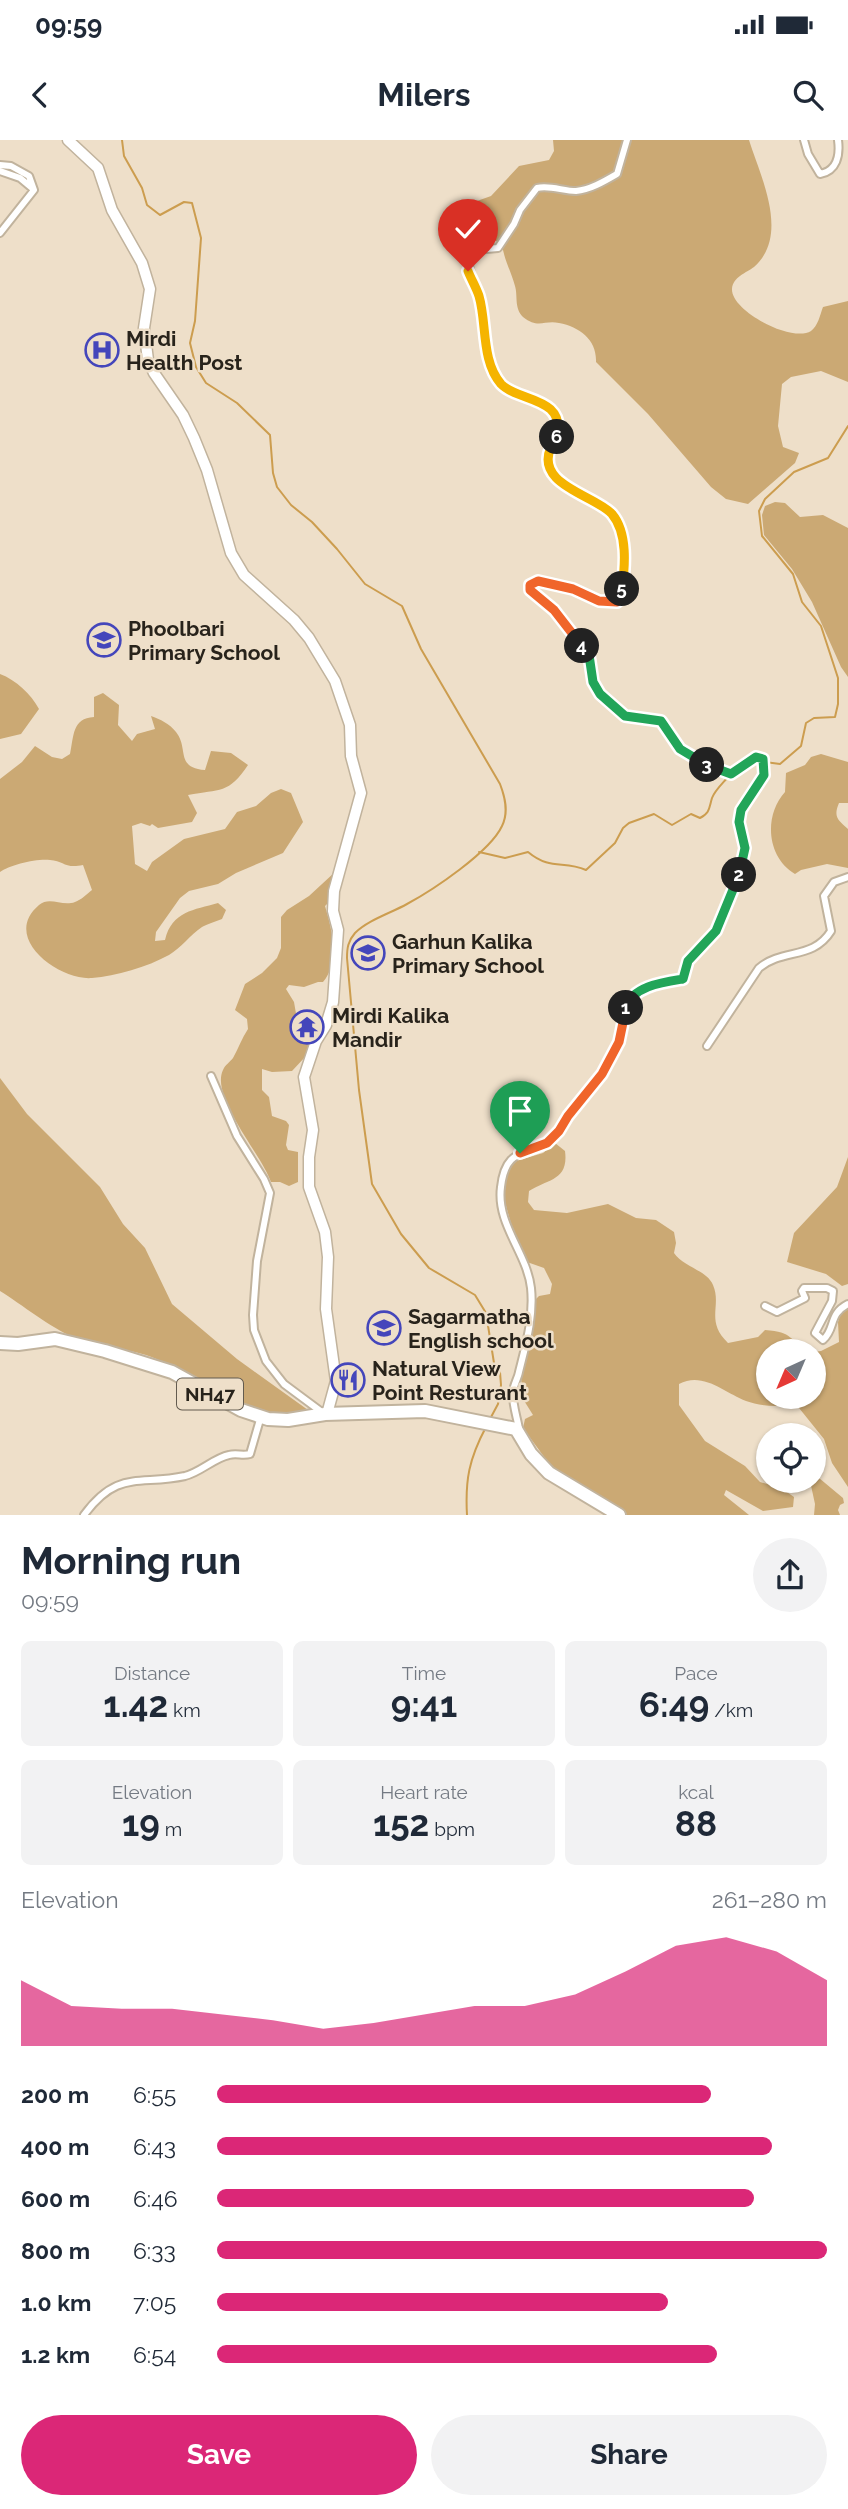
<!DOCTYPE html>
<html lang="en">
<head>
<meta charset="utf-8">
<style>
  body { margin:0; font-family:Raleway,sans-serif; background:#f2f2f3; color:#1f2937; height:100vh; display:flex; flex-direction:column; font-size:26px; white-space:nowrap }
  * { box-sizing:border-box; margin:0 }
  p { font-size:23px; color:#747a83 }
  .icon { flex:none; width:38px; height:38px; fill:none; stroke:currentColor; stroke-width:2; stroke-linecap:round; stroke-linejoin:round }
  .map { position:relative; height:1375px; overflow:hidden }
  .drawer { display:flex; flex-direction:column; background:#fff; flex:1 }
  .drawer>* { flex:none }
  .needle { width:46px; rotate:224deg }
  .fabs { position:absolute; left:756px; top:1199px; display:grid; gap:14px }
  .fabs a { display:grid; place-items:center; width:70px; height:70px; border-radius:50%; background:#fff; box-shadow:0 2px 5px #0004; font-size:35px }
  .pin { position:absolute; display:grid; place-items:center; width:60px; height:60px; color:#fff; margin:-72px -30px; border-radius:50% 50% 50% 0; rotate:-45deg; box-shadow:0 0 7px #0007 }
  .pin .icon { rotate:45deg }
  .km { position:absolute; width:35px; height:35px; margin:-18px; border-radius:50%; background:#222; color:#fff; font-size:19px; line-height:35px; text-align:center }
  .round { display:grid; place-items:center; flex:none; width:74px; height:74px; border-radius:37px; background:#f2f2f3 }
  .head { display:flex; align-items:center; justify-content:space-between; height:119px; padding:0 21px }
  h1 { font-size:38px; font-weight:700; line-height:52px }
  .figures { display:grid; grid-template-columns:repeat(3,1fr); gap:10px; height:119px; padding:7px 21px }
  .figures div { display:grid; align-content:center; border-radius:10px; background:#f2f2f3; text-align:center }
  .figures b { font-size:35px; font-weight:700 }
  .figures small { font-size:19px; font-weight:400 }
  .figures p { font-size:19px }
  .chart { height:196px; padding:14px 21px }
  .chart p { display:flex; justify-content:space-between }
  .chart svg { width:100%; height:126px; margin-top:7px; fill:#db2777; opacity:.7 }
  .action { display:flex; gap:14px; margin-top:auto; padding:14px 21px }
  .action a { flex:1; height:80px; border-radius:42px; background:#db2777; color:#fff; font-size:28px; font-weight:700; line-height:80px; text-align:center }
  .action a+a { background:#f2f2f3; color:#1f2937 }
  ul { padding:0 21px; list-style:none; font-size:23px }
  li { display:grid; grid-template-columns:112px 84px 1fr; align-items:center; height:52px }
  li i { height:18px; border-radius:9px; background:#db2777 }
  .status { display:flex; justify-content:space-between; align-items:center; height:49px; padding:0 35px; background:#fff; direction:ltr }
  .status svg { height:19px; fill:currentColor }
  header { display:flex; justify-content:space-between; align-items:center; height:91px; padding:0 21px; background:#fff; font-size:32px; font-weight:700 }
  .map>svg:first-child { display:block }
  .green { fill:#cba974 }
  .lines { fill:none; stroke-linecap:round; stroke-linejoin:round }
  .stream { stroke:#cc9d4f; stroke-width:2 }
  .street-casing { stroke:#c1b39d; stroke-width:10 }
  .secondary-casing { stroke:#c1b39d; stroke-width:13 }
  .highway-casing { stroke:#c1b39d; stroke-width:16 }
  .street { stroke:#fff; stroke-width:6 }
  .secondary { stroke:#fff; stroke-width:10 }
  .highway { stroke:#fff; stroke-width:12 }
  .split-1-casing { stroke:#fff; stroke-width:14 }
  .split-2-casing { stroke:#fff; stroke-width:14 }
  .split-3-casing { stroke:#fff; stroke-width:14 }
  .split-4-casing { stroke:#fff; stroke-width:14 }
  .split-5-casing { stroke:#fff; stroke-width:14 }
  .split-6-casing { stroke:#fff; stroke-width:14 }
  .split-7-casing { stroke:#fff; stroke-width:14 }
  .split-1 { stroke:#f0652b; stroke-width:9 }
  .split-2 { stroke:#22a559; stroke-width:9 }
  .split-3 { stroke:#22a559; stroke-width:9 }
  .split-4 { stroke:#22a559; stroke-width:9 }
  .split-5 { stroke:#f0652b; stroke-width:9 }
  .split-6 { stroke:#f5b400; stroke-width:9 }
  .split-7 { stroke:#f5b400; stroke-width:9 }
  .labels { text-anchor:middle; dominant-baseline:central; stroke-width:5; stroke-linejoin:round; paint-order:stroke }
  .shield { fill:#eedfc9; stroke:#635b4f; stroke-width:2 }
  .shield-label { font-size:19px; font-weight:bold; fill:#28231b }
  .poi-label { font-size:21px; font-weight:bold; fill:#28231b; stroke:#eedfc9; text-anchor:start }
</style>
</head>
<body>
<div class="status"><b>09:59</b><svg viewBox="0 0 49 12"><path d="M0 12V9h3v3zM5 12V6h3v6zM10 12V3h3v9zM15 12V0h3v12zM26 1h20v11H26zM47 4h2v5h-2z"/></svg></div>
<header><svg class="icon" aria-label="back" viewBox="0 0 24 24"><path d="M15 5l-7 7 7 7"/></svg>Milers<svg class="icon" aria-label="search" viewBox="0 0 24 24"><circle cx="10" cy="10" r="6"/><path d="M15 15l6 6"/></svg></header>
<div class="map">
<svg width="848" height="1375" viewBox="0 0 848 1375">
  <rect width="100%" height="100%" fill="#eedfc9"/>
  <!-- green -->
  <path class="green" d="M553 0H749C761 38 790 95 754 127 746 133 733 137 732 149 731 171 792 203 811 191 818 186 820 175 823 167L848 161V242L821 231 791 237 782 244 778 286 783 307 799 313 795 323 748 364 726 359 711 347 648 274 596 222C597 200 580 187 559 183 544 180 538 189 523 177 514 168 518 156 515 146 511 131 504 120 502 104L485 95 476 101 462 86 463 66 491 56 519 26 549 20 554 11Z
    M775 362 785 363 800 377 823 375 848 388V537L841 527 812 462 792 429 764 395 762 375 765 366Z
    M0 534C16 540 31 554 39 569L21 594 0 599Z
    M103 553 119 565 118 585 132 601 137 594 155 589 151 576C160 579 170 584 176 592 189 608 175 628 205 630L211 611 231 613 248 625C229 654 220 649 188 655L197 673 192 682 158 688 152 684 150 686 141 683 132 686 135 724 147 731 152 722 184 699 225 689 237 672 256 666 271 653 281 649 291 653 303 682 283 713 236 733 218 744 189 751 180 758 156 792 155 801 165 800C172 771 194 770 218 763L226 770 222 779C215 782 207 784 202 787 190 795 181 808 169 815 147 827 116 836 92 838 60 841 0 798 39 765 50 756 62 767 75 762 81 760 87 754 92 750L83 725C65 729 64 721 50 720 38 718 9 725 0 732V639L22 622 35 606 52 617 62 619 70 614C74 596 72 578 94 577V557Z
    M821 614 848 622V663H839C833 677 838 680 848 689V728L827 724 801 730 795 734C766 717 764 675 785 652L786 633 805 625 811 617Z
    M335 732 330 761 325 766C332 789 340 822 323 842H318L304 847 289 845 286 849 294 862 299 891 313 896 306 916 292 931 272 932 262 929V950L269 957 272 976 286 981 289 985 286 1005 288 1010 298 1012V1042L289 1046 280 1042H271C262 1015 210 957 223 930 225 925 230 922 233 918 238 909 242 898 248 889L247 879 235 870 245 844 262 833 277 818 281 808V777L287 770 309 756Z
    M0 938 27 974 100 1047 123 1084 145 1108 172 1164 237 1219 308 1270C271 1296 184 1227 146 1215 122 1208 96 1206 73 1197 51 1188 21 1164 0 1151Z
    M555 1003 565 1011C569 1041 547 1039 529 1051L528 1062 534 1070 567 1073 608 1064 636 1078 656 1080 674 1092 676 1103 674 1113C683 1127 707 1130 713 1145 722 1166 705 1181 728 1203L758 1197 765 1190C794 1192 788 1200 809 1211H768V1256H814V1212L821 1211 839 1202 838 1182 841 1172 848 1169V1347L832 1323 824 1299 795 1263C781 1268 760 1266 746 1261 725 1253 703 1231 679 1244V1265L705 1301 745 1326 760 1342 781 1348 794 1357 793 1367 763 1371 726 1350 724 1355 749 1375H626L550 1325 523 1288 525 1279 533 1275 523 1259 521 1238 533 1185 535 1160 539 1156 550 1154 552 1144 544 1128 527 1122 518 1108 504 1059 507 1033 513 1022 543 1013Z
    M848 1017V1144L842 1146 826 1134 787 1122 794 1093 837 1047Z
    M819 1338 843 1358 844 1363 840 1365 838 1370 840 1375H814L815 1364 810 1341Z"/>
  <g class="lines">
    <!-- stream -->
    <path class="stream" d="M122 0 124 16 142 48 147 65 160 75 184 62 192 63 201 98 195 181 190 203 196 227 206 243 237 263 270 295 273 333 277 347 291 365 312 382 337 409 365 444 402 466 421 509 500 644C505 657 509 672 502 686 490 712 433 750 407 764 391 773 368 780 355 793 348 801 347 808 347 818L359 950 372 1044 401 1094 429 1128 475 1155 486 1173 494 1223 500 1232 501 1245 498 1264 490 1279
      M765 622 780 624 801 606 806 583 814 578 835 577 838 564V538L821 486 802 462 793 434 762 396 759 371 765 359 794 332 828 318 848 286
      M748 626 759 623
      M479 712 505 718 528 712C551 731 563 720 586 730L615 703 623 688 629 683 654 674 672 685 691 674 700 678C710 673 709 668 712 658 715 650 723 643 728 637
      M467 1375C465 1340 469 1319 486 1287"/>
    <defs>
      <path id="street" d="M804 0 808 14 820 34C837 31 840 15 838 0
        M0 25 11 26 29 36 34 50 0 93
        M0 31 20 38 32 48
        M707 906 759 828C783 808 813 820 831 791L824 756 834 742 848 737
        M211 936 237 996 264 1039 270 1053 257 1121 253 1175 254 1190 266 1221 284 1244 323 1273
        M765 1166 777 1172 805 1158 802 1151 804 1148H827L833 1151 832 1161 815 1193 823 1200C836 1189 828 1174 848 1164
        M519 1289C517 1277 512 1263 513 1252 513 1246 518 1238 519 1232 526 1204 534 1177 531 1148 527 1113 496 1084 501 1047 506 1002 532 1019 557 993 562 988 565 981 569 975 586 951 610 930 619 901 623 889 621 870 629 860 642 844 664 842 683 839L688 821 716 791 738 738 745 708 739 682 741 670 764 635 763 619 756 617 731 634 714 629 691 616 680 609 661 581 625 576 599 554 593 542 589 515 554 470 530 450V445L538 441 573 449 599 461 617 462C629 432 630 382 600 364 584 355 566 351 555 336 539 313 565 300 557 280 548 258 525 260 509 251 483 235 486 183 479 156 475 142 468 132 468 116L475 110 498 108 514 84 520 70 537 48C550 45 563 51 576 51 590 50 605 41 617 34L627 0
        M84 1375C118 1329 139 1346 185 1336 201 1332 214 1318 229 1315 236 1313 243 1316 250 1314L261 1276"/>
      <path id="secondary" d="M68 0 98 28 112 70 142 123 150 149 144 188 148 220 154 233 183 275 194 298 207 330 231 413 244 435 294 480 309 498 335 541 350 585 351 616 361 653 334 751 333 771 338 790 333 862 326 885 316 901 304 937 313 990 309 1017V1047L325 1092 328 1117 326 1169 336 1241 327 1274"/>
      <path id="highway" d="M0 1203 18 1204 55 1199 105 1211 172 1232 241 1270 268 1279 288 1280 325 1274 425 1271 516 1289 531 1314 549 1333 619 1375"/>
    </defs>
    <!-- street casing -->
    <use href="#street" class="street-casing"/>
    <!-- secondary casing -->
    <use href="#secondary" class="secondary-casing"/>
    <!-- highway casing -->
    <use href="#highway" class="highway-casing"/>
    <!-- street -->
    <use href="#street" class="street"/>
    <!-- secondary -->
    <use href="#secondary" class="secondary"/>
    <!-- highway -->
    <use href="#highway" class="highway"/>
  </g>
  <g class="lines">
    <defs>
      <path id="split-1" d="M520 1013 547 1003 559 991 568 976 602 934 619 902 626 868"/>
      <path id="split-2" d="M626 868C632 846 664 842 683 839L688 821 716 791 739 735"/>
      <path id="split-3" d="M707 625 731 634 756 617 763 619 764 635 741 670 739 682 745 708 739 735"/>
      <path id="split-4" d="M582 506 589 515 593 542 600 554 625 576 661 581 680 609 707 625"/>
      <path id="split-5" d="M582 506 554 470 530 450V445L538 441 573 449 599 461 617 462 622 449"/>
      <path id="split-6" d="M557 297C555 301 553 303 551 307 534 345 595 355 612 374 628 393 625 426 622 449"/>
      <path id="split-7" d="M468 131C471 139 476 147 479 156 487 183 481 221 501 244 518 262 566 256 557 297"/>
    </defs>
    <!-- split-1 casing -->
    <use href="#split-1" class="split-1-casing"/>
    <!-- split-2 casing -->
    <use href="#split-2" class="split-2-casing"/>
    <!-- split-3 casing -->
    <use href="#split-3" class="split-3-casing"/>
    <!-- split-4 casing -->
    <use href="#split-4" class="split-4-casing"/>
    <!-- split-5 casing -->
    <use href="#split-5" class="split-5-casing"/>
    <!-- split-6 casing -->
    <use href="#split-6" class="split-6-casing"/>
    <!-- split-7 casing -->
    <use href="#split-7" class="split-7-casing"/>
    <!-- split-1 -->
    <use href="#split-1" class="split-1"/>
    <!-- split-2 -->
    <use href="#split-2" class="split-2"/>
    <!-- split-3 -->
    <use href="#split-3" class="split-3"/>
    <!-- split-4 -->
    <use href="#split-4" class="split-4"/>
    <!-- split-5 -->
    <use href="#split-5" class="split-5"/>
    <!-- split-6 -->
    <use href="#split-6" class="split-6"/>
    <!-- split-7 -->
    <use href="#split-7" class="split-7"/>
  </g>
  <!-- icons -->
  <defs>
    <symbol id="hospital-ring" viewBox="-11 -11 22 22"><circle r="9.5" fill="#eedfc9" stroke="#4446bb" stroke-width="1.5"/><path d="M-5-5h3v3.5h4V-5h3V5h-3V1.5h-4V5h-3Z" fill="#4446bb"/></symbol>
    <symbol id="school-ring" viewBox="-11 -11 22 22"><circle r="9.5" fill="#eedfc9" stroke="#4446bb" stroke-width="1.5"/><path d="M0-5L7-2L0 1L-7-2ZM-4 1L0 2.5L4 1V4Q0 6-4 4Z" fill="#4446bb"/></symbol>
    <symbol id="temple-ring" viewBox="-11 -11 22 22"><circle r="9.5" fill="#eedfc9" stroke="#4446bb" stroke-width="1.5"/><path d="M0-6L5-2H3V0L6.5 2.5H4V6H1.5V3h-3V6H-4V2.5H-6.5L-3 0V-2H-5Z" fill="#4446bb"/></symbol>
    <symbol id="restaurant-ring" viewBox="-11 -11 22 22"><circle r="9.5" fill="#eedfc9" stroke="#4446bb" stroke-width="1.5"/><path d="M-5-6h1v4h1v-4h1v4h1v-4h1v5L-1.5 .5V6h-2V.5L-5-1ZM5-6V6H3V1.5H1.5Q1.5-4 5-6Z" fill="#4446bb"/></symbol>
  </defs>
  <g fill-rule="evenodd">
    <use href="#hospital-ring" x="83" y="191" width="38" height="38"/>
    <use href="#school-ring" x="85" y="481" width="38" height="38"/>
    <use href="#school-ring" x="349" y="794" width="38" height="38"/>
    <use href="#temple-ring" x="288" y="868" width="38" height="38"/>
    <use href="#school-ring" x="365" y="1169" width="38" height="38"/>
    <use href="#restaurant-ring" x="329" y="1221" width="38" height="38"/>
  </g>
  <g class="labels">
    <!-- shield labels -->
    <rect class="shield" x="177" y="1238.5" width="66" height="31" rx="5"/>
    <g class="shield-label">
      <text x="210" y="1254">NH47</text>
    </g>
    <!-- poi labels -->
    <g class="poi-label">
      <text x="126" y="198">Mirdi<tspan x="126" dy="24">Health Post</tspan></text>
      <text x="128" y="488">Phoolbari<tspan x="128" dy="24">Primary School</tspan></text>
      <text x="392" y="801">Garhun Kalika<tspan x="392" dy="24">Primary School</tspan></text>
      <text x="332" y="875">Mirdi Kalika<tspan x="332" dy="24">Mandir</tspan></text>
      <text x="408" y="1176">Sagarmatha<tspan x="408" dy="24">English school</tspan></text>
      <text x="372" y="1228">Natural View<tspan x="372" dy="24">Point Resturant</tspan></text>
    </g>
  </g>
</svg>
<div class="fabs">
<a><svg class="needle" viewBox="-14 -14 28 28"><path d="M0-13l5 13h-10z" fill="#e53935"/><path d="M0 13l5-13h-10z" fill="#747a83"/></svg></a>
<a><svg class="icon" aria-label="locate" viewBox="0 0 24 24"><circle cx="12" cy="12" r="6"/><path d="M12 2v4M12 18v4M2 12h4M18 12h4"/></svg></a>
</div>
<div class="pin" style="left:520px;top:1013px;background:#1e9e55"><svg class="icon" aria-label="arrive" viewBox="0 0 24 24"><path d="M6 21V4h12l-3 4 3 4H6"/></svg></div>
<div class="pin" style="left:468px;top:131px;background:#d93025"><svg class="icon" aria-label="check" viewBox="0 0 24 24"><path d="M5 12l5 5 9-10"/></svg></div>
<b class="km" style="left:626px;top:868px">1</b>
<b class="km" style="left:739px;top:735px">2</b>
<b class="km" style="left:707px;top:625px">3</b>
<b class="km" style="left:582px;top:506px">4</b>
<b class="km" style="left:622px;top:449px">5</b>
<b class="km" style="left:557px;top:297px">6</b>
</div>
<section class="drawer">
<div class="head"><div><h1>Morning run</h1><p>09:59</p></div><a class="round"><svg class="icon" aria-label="share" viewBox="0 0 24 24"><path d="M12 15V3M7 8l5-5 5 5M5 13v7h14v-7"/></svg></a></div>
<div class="figures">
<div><p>Distance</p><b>1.42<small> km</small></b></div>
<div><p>Time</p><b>9:41</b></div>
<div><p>Pace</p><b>6:49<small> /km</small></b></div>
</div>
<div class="figures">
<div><p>Elevation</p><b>19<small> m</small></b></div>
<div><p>Heart rate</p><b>152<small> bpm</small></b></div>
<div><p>kcal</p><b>88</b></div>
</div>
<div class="chart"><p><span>Elevation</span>261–280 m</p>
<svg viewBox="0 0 160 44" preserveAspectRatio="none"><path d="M0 44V21L10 30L20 31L30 31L40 33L50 35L60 38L70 36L80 33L90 30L100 30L110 26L120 18L130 9L140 6L150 11L160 21V44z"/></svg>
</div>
<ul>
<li><b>200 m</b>6:55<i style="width:81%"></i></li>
<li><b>400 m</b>6:43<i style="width:91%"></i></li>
<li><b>600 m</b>6:46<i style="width:88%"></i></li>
<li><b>800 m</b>6:33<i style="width:100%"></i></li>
<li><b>1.0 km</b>7:05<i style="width:74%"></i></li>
<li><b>1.2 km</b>6:54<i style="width:82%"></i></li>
</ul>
<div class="action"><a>Save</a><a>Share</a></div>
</section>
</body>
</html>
